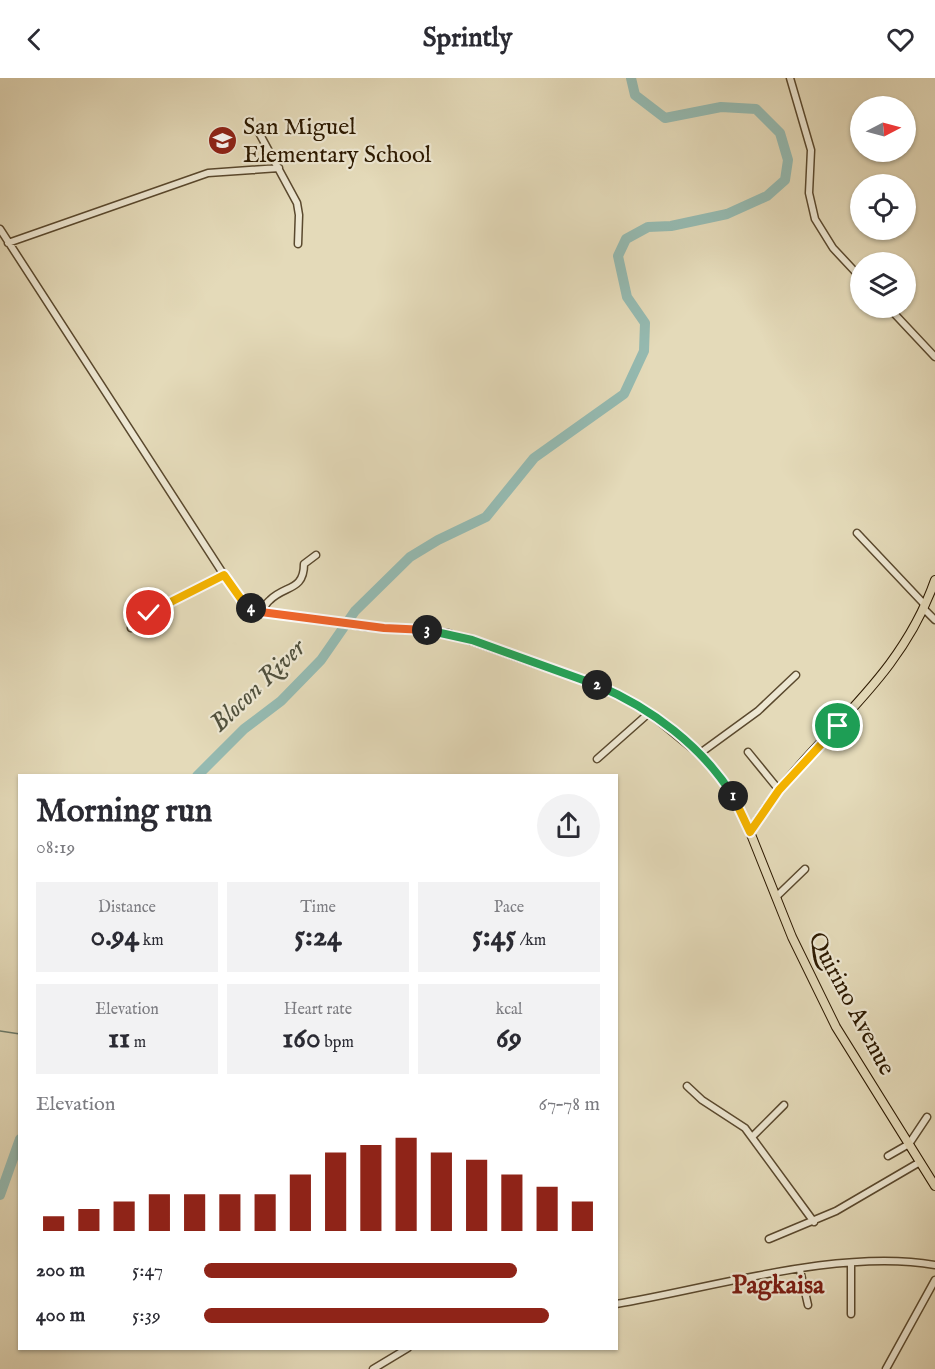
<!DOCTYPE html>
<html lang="en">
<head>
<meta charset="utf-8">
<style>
  body { margin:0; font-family:"IM FELL English",serif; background:#f2f2f3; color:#2b2b33; height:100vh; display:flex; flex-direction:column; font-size:22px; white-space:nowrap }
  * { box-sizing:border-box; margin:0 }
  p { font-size:20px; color:#7c7c81 }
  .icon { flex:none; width:33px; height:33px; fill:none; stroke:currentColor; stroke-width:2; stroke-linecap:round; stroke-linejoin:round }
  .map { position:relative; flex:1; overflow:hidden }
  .drawer { position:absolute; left:18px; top:696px; width:600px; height:576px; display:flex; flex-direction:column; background:#fff; border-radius:0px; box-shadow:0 2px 4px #0004 }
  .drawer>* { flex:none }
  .needle { width:39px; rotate:84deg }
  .tools { position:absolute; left:850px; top:18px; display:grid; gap:12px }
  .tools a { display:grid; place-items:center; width:66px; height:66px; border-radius:50%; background:#fff; box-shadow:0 2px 4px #0004; font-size:30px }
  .pin { position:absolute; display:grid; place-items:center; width:51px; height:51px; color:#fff; margin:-26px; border:3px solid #fff; border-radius:50%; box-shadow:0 2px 6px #0007 }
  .km { position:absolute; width:30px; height:30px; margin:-15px; border-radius:50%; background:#222; color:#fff; font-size:16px; line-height:30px; text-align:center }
  .round { display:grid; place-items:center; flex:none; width:63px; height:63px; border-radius:32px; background:#f2f2f3 }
  .summary { display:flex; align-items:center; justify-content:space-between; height:102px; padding:0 18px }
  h1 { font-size:33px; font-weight:700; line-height:45px }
  .metrics { display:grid; grid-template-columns:repeat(3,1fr); gap:9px; height:102px; padding:6px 18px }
  .metrics div { display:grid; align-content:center; border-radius:0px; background:#f2f2f3; text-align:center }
  .metrics b { font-size:30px; font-weight:700 }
  .metrics small { font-size:16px; font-weight:400 }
  .metrics p { font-size:16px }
  .chart { height:168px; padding:12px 18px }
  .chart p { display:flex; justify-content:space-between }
  .chart svg { width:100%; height:108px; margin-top:6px; stroke:#8f2418; stroke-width:6 }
  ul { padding:0 18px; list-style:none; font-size:20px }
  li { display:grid; grid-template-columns:96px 72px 1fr; align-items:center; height:45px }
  li i { height:15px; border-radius:8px; background:#8f2418 }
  header { display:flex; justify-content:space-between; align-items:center; height:78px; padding:0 18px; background:#fff; font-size:27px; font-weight:700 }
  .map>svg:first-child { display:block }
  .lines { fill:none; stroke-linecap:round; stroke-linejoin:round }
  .stream { stroke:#6b7a6a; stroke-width:1.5 }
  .river { stroke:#95bab1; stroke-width:10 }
  .minor-casing { stroke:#5a492e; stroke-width:9 }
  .major-casing { stroke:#2c1900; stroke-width:10 }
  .minor { stroke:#ede7d2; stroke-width:6 }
  .major { stroke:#e4dab9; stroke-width:8 }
  .split-1-casing { stroke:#fff; stroke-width:12 }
  .split-2-casing { stroke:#fff; stroke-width:12 }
  .split-3-casing { stroke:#fff; stroke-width:12 }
  .split-4-casing { stroke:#fff; stroke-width:12 }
  .split-5-casing { stroke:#fff; stroke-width:12 }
  .split-1 { stroke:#f5b400; stroke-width:8 }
  .split-2 { stroke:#22a559; stroke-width:8 }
  .split-3 { stroke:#22a559; stroke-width:8 }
  .split-4 { stroke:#f0652b; stroke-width:8 }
  .split-5 { stroke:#f5b400; stroke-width:8 }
  .labels { text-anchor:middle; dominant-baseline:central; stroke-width:4.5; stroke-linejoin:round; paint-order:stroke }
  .poi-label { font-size:24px; fill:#2c1900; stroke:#ede7d2; text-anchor:start }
  .street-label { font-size:24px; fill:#2c1900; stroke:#ede7d2 }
  .water-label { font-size:26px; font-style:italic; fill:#51513e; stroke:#ede7d2 }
  .neighbourhood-label { font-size:26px; font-weight:bold; fill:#7a1f14; stroke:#ede7d2 }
</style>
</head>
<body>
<header><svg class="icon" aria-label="back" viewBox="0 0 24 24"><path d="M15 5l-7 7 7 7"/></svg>Sprintly<svg class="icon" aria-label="heart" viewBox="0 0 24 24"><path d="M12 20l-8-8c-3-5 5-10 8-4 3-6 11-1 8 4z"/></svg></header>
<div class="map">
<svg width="935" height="1291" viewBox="0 0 935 1291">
  <rect width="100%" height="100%" fill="#e4dab9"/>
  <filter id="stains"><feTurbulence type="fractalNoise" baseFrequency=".00333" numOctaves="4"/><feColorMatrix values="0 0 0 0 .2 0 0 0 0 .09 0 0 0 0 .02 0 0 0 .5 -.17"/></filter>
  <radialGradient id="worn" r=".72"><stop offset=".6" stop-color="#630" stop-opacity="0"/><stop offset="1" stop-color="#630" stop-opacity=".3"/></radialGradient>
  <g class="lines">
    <!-- stream -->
    <path class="stream" d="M0 953 20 956"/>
    <!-- river -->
    <path class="river" d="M197 698 244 651 281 623 321 582 355 533 410 479 438 462 486 439 534 380 624 316 644 273 645 245 627 219 618 178 626 161 648 149 671 148 727 136 767 118 785 102 788 82 780 55 756 31 721 29 665 40 635 17 631 0
      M0 1117 20 1061"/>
    <defs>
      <path id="minor" d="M790 0 811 72 809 115 815 141 833 170 861 200
        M257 51 297 125 299 137 298 166
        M0 151 224 497 241 521 261 534 367 549 448 555 607 611 649 635 699 676 724 703 750 754
        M8 165 208 95 279 90
        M889 230 935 279
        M857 455 925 527
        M924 531 935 542
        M261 534C264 530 266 525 270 522 285 507 304 513 304 486L316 477
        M131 550 149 535 224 497
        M748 674 779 712
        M699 676 758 633 796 597
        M597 681 649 635
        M776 819 805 791
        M687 1008 702 1022 745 1050 814 1144
        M752 1059 784 1027
        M888 1078 909 1066 927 1039
        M769 1161 836 1133 920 1084
        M851 1185V1236
        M800 1192 808 1227
        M616 1226C712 1210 840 1170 935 1187
        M373 1291 408 1270
        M886 1291 935 1202"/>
      <path id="major" d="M935 502C896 613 806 660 750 754L792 859 836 949 935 1108"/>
    </defs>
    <!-- minor casing -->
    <use href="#minor" class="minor-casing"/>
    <!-- major casing -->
    <use href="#major" class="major-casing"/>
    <!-- minor -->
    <use href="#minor" class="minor"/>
    <!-- major -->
    <use href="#major" class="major"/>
  </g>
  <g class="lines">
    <defs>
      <path id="split-1" d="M733 718 750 754 779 712 838 648"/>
      <path id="split-2" d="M597 607C651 630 702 668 733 718"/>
      <path id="split-3" d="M427 552 472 562 597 607"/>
      <path id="split-4" d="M251 530 261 534 384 550 427 552"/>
      <path id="split-5" d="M149 535 224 497 241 521 251 530"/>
    </defs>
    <!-- split-1 casing -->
    <use href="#split-1" class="split-1-casing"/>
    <!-- split-2 casing -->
    <use href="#split-2" class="split-2-casing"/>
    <!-- split-3 casing -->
    <use href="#split-3" class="split-3-casing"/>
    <!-- split-4 casing -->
    <use href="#split-4" class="split-4-casing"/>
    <!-- split-5 casing -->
    <use href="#split-5" class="split-5-casing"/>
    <!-- split-1 -->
    <use href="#split-1" class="split-1"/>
    <!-- split-2 -->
    <use href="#split-2" class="split-2"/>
    <!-- split-3 -->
    <use href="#split-3" class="split-3"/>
    <!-- split-4 -->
    <use href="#split-4" class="split-4"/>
    <!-- split-5 -->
    <use href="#split-5" class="split-5"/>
  </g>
  <!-- icons -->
  <defs>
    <symbol id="school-disc" viewBox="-11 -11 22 22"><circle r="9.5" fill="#8f2418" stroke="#ede7d2"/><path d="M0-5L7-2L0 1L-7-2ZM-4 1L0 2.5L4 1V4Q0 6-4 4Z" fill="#fff"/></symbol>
  </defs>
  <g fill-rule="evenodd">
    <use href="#school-disc" x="206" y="46" width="33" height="33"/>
  </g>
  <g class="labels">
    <!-- poi labels -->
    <g class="poi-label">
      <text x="243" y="49">San Miguel<tspan x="243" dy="28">Elementary School</tspan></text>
    </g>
    <!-- street labels -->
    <g class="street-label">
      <text transform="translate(851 926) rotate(62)">Quirino Avenue</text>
    </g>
    <!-- water labels -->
    <g class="water-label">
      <text transform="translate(258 608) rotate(-44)">Blocon River</text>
    </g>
    <!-- neighbourhood labels -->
    <g class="neighbourhood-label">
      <text x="778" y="1207">Pagkaisa</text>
    </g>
  </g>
  <rect width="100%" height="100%" filter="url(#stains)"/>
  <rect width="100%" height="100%" fill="url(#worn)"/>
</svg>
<div class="tools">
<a><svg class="needle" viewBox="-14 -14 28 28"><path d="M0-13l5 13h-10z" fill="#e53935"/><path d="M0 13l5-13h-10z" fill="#7c7c81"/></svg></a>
<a><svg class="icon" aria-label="locate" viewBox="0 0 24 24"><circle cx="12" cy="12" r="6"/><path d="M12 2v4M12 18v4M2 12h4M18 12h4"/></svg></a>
<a><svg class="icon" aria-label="layers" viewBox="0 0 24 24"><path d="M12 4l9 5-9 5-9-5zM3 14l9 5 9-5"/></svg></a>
</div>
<div class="pin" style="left:838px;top:648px;background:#1e9e55"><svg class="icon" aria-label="arrive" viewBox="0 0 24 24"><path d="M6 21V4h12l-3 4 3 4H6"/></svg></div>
<div class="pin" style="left:149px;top:535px;background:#d93025"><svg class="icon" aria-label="check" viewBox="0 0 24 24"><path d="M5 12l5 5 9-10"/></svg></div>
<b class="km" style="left:733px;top:718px">1</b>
<b class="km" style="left:597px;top:607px">2</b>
<b class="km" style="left:427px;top:552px">3</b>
<b class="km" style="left:251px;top:530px">4</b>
<section class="drawer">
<div class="summary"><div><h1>Morning run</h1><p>08:19</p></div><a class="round"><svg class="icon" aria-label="share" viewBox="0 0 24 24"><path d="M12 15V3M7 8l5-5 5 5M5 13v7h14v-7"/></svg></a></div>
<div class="metrics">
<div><p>Distance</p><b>0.94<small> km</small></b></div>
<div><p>Time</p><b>5:24</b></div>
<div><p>Pace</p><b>5:45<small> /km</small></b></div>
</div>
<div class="metrics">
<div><p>Elevation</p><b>11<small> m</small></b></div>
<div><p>Heart rate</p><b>160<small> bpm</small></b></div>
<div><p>kcal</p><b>69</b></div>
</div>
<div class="chart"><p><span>Elevation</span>67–78 m</p>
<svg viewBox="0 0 160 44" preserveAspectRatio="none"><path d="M5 44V38M15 44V35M25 44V32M35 44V29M45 44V29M55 44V29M65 44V29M75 44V21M85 44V12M95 44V9M105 44V6M115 44V12M125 44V15M135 44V21M145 44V26M155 44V32"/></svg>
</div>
<ul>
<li><b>200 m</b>5:47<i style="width:79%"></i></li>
<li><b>400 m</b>5:39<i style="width:87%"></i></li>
</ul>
</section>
</div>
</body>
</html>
